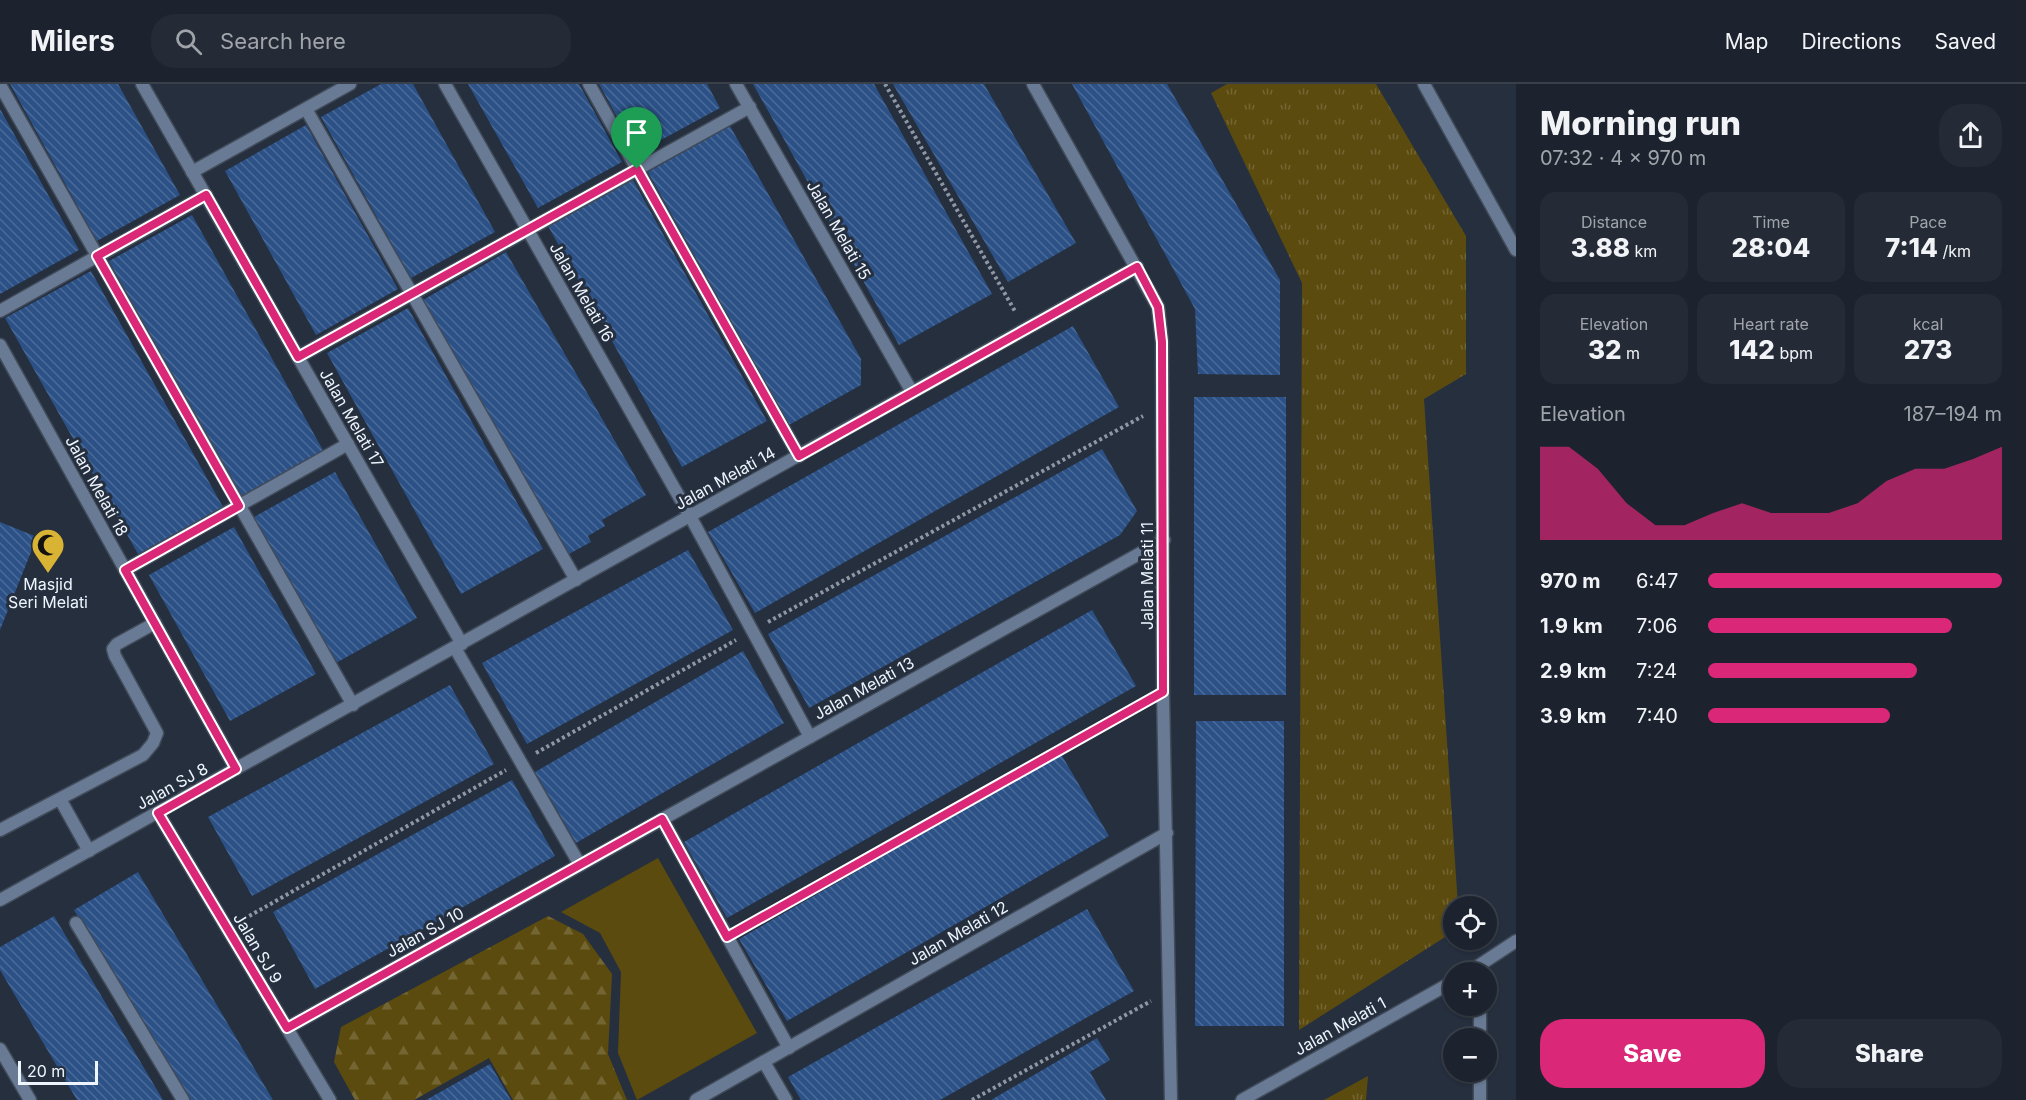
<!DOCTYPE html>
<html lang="en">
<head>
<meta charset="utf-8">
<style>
  body { margin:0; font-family:Inter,sans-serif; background:#252b36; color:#f1f3f6; height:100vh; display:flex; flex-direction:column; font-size:22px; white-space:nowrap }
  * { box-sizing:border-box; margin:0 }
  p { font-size:20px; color:#a0a4aa }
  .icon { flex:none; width:33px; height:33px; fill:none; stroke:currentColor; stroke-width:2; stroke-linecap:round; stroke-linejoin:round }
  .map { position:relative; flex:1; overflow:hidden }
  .drawer { display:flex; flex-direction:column; background:#1c232e; width:510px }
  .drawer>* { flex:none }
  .controls { position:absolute; left:1443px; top:812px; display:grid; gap:12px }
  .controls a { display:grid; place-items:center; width:54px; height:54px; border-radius:50%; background:#1c232e; box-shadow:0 2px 4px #0004,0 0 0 2px #3a404a; font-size:30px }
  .scale { position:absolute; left:18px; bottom:15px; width:80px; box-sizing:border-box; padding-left:6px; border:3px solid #eef5ff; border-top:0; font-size:16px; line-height:21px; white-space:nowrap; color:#eef5ff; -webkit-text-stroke:4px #252f3e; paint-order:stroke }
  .pin { position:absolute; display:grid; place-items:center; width:51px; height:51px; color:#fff; margin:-62px -26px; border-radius:50% 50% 50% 0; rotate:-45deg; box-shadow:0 0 6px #0007 }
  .pin .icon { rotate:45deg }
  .round { display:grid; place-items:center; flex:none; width:63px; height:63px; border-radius:24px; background:#252b36 }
  .headline { display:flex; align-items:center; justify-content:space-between; height:102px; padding:0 24px }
  h1 { font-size:33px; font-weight:800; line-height:45px }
  .stats { display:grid; grid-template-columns:repeat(3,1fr); gap:9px; height:102px; padding:6px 24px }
  .stats div { display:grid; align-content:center; border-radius:15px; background:#252b36; text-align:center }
  .stats b { font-size:26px; font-weight:800 }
  .stats small { font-size:16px; font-weight:400 }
  .stats p { font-size:16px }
  .chart { height:168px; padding:12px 24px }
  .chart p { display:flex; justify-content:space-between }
  .chart svg { width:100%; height:108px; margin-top:6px; fill:#db2777; opacity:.7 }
  .cta { display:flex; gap:12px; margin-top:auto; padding:12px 24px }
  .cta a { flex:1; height:69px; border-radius:24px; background:#db2777; color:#fff; font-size:24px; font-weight:800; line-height:69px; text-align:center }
  .cta a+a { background:#252b36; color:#f1f3f6 }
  ul { padding:0 24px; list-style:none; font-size:20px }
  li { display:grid; grid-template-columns:96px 72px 1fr; align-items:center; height:45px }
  li i { height:15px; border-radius:8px; background:#db2777 }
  header { display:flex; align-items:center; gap:36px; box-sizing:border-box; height:84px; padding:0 30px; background:#1c232e; border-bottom:2px solid #3a404a }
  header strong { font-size:28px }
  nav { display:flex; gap:33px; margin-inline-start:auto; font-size:21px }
  .search { width:420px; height:54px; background:#252b36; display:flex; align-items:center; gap:15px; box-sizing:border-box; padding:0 21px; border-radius:24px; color:#a0a4aa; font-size:22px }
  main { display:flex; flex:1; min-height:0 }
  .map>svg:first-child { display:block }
  .grass { fill:url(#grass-tufts) }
  .forest { fill:url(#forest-firs) }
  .green { fill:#5c4b0f }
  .building { fill:url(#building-back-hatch) }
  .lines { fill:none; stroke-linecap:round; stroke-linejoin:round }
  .service-casing { stroke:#414b59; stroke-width:15 }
  .minor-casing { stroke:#414b59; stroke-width:15 }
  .tertiary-casing { stroke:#414b59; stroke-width:15 }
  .path { stroke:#8f97a4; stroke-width:4; stroke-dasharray:3 3; stroke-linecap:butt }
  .service { stroke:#697a94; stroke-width:12 }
  .minor { stroke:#697a94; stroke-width:12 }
  .tertiary { stroke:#697a94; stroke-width:12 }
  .route-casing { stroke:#fff; stroke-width:12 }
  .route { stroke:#db2777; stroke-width:8 }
  .labels { text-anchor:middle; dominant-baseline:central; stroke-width:6; stroke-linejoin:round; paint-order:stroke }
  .street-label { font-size:16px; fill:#eef5ff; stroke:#252f3e }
  .poi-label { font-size:16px; fill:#eef5ff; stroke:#252f3e }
</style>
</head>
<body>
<header>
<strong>Milers</strong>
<div class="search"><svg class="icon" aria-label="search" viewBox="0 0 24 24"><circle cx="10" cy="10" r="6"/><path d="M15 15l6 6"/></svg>Search here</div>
<nav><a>Map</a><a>Directions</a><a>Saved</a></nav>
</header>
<main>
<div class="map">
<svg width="1516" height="1016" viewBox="0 0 1516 1016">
  <defs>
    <pattern id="grass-tufts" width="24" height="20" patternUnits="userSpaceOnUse" patternTransform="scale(1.5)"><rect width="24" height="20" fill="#5c4b0f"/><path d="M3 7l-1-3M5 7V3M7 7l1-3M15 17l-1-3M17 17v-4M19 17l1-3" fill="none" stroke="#746633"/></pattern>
    <pattern id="forest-firs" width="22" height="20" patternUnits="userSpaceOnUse" patternTransform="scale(1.5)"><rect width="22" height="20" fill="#5c4b0f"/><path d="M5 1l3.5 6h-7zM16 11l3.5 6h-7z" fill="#746633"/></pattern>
    <pattern id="building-back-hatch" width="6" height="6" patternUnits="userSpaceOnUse" patternTransform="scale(1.5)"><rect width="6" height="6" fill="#2b5187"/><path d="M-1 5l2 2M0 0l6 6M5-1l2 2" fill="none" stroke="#4a6b99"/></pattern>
  </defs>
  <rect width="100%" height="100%" fill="#252f3e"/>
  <!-- grass -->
  <path class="grass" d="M1227 0H1376L1466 152V290L1424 315 1458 822H1454L1453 848 1299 946 1302 199 1211 9Z
    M1368 992 1366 1016H1324Z"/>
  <!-- forest -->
  <path class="forest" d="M548 832 583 850 612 890 608 970 627 1016H513L489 974 414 1016H355L334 978 341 943Z"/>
  <!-- green -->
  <path class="green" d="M658 774 757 949 637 1016 618 969 621 888 600 849 561 828Z"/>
  <!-- building -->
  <path class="building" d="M10 0H118L180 111 97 157Z
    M381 0H413L495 148 411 194 321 33Z
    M468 0H579L622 78 538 124Z
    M599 0H707L720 24 637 69Z
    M753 0H874L992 210 899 261Z
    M893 0H984L1076 159 1008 198Z
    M1072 0H1167L1280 196V291L1198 290 1195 225Z
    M0 25 79 166 0 210Z
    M306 41 398 205 316 251 225 87Z
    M730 42 861 275V301L789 341 648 88Z
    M633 96 767 337 682 383 548 142Z
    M192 131 324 368 241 414 109 177Z
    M506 168 646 411 602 436 605 442 588 452 591 458 569 470 423 216Z
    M91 187 223 423 138 470 5 234Z
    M408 224 543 465 461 510 327 269Z
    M1073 242 1119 323 755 529 708 448Z
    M1194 313H1286V611H1194Z
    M1102 365 1137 427 1120 451 809 624 768 550Z
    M335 388 417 534 334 580 252 434Z
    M0 438 37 453 0 546Z
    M234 443 316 590 230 637 149 491Z
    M688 466 733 546 527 660 482 579Z
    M1092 526 1136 602 727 834 684 758Z
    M743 567 784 639 576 759 535 688Z
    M450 601 494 680 252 812 208 733Z
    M1196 637H1284V942H1195Z
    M1061 670 1109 752 787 937 739 855Z
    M512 696 555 772 315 905 273 828Z
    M138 788 273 1016H186L74 826Z
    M1087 825 1134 907 940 1016H801L788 993Z
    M54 832 163 1016H77L0 886V863Z
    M1097 954 1110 976 1090 988 1106 1016H991Z
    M490 980 511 1016H426Z"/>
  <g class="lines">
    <defs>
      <path id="service" d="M589 0 799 372
        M0 1 353 621
        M306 25 576 496
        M192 88 350 0
        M0 227 206 111
        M298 273 750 23
        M690 432 810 653
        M125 486 348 360
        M455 564 580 781
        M60 715 89 767
        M662 735 789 964
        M0 746 143 671 153 659 157 649 115 572 113 565 117 560 155 539
        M76 839 183 1016
        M764 978 786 1016"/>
      <path id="minor" d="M142 0 462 560
        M445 0 690 432
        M736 0 912 308
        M1033 0 1158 223 1162 258 1163 608 1171 1016
        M1424 0 1516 166
        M0 261 236 685
        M158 729 330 1016
        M0 816 1137 183
        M287 944 1164 456
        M1480 954V921
        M0 965 30 1016
        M696 1016 1167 749
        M1480 1016V987"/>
      <path id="tertiary" d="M1469 888 1516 857
        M1242 1016 1454 897"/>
    </defs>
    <!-- service casing -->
    <use href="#service" class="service-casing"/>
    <!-- minor casing -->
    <use href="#minor" class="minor-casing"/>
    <!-- tertiary casing -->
    <use href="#tertiary" class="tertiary-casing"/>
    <!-- path -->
    <path class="path" d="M885 0 1016 229
      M768 538 1143 332
      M536 669 736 556
      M244 835 506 686
      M743 844 1145 618
      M972 1016 1151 917"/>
    <!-- service -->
    <use href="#service" class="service"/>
    <!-- minor -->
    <use href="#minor" class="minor"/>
    <!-- tertiary -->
    <use href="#tertiary" class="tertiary"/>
  </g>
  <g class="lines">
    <defs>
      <path id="route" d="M637 85 799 372 1137 183 1158 223 1162 258 1163 608 727 853 662 735 287 944 158 729 236 685 125 486 239 422 97 172 206 111 298 273Z"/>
    </defs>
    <!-- route casing -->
    <use href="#route" class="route-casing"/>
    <!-- route -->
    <use href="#route" class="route"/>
  </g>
  <!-- icons -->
  <defs>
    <symbol id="mosque-pin" viewBox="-11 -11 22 30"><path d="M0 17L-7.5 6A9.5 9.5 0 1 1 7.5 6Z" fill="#d9b334" stroke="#252f3e"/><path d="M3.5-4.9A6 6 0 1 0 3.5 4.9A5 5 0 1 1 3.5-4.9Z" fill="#111"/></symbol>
  </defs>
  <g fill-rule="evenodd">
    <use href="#mosque-pin" x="29" y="442" width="38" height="52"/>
  </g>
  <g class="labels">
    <!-- street labels -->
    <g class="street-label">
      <text transform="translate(839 146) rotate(60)">Jalan Melati 15</text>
      <text transform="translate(582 208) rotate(60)">Jalan Melati 16</text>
      <text transform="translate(352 334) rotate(60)">Jalan Melati 17</text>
      <text transform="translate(725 394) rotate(-29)">Jalan Melati 14</text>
      <text transform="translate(97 402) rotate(61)">Jalan Melati 18</text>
      <text transform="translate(1147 492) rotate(-90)">Jalan Melati 11</text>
      <text transform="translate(864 604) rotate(-29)">Jalan Melati 13</text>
      <text transform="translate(172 702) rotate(-29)">Jalan SJ 8</text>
      <text transform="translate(425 848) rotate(-29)">Jalan SJ 10</text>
      <text transform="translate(958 849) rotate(-30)">Jalan Melati 12</text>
      <text transform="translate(258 864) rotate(59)">Jalan SJ 9</text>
      <text transform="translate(1340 942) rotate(-29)">Jalan Melati 1</text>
    </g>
    <!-- poi labels -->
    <g class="poi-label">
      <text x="48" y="500">Masjid<tspan x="48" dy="18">Seri Melati</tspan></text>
    </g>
  </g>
</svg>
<div class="controls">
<a><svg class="icon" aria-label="locate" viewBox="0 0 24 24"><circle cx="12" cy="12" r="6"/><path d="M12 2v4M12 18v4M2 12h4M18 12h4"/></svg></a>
<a>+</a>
<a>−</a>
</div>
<div class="scale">20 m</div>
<div class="pin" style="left:637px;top:85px;background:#1e9e55"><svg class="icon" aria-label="arrive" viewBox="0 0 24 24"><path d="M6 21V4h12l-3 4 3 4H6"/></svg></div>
</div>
<section class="drawer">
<div class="headline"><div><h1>Morning run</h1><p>07:32 · 4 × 970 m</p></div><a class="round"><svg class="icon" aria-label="share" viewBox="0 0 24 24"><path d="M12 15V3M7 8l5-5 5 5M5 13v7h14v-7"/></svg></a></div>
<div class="stats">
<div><p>Distance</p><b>3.88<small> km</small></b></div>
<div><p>Time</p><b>28:04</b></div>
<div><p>Pace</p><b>7:14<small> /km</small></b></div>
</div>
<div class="stats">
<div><p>Elevation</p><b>32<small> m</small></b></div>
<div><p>Heart rate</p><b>142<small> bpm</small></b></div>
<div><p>kcal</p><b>273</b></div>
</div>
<div class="chart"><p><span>Elevation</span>187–194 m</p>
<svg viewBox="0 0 160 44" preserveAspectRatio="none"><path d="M0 44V6L10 6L20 15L30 29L40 38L50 38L60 33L70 29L80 33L90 33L100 33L110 29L120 20L130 15L140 15L150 11L160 6V44z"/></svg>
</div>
<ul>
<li><b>970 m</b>6:47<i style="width:100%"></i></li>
<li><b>1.9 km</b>7:06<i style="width:83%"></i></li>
<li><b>2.9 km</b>7:24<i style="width:71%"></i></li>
<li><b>3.9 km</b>7:40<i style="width:62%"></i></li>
</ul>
<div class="cta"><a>Save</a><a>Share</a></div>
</section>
</main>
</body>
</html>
